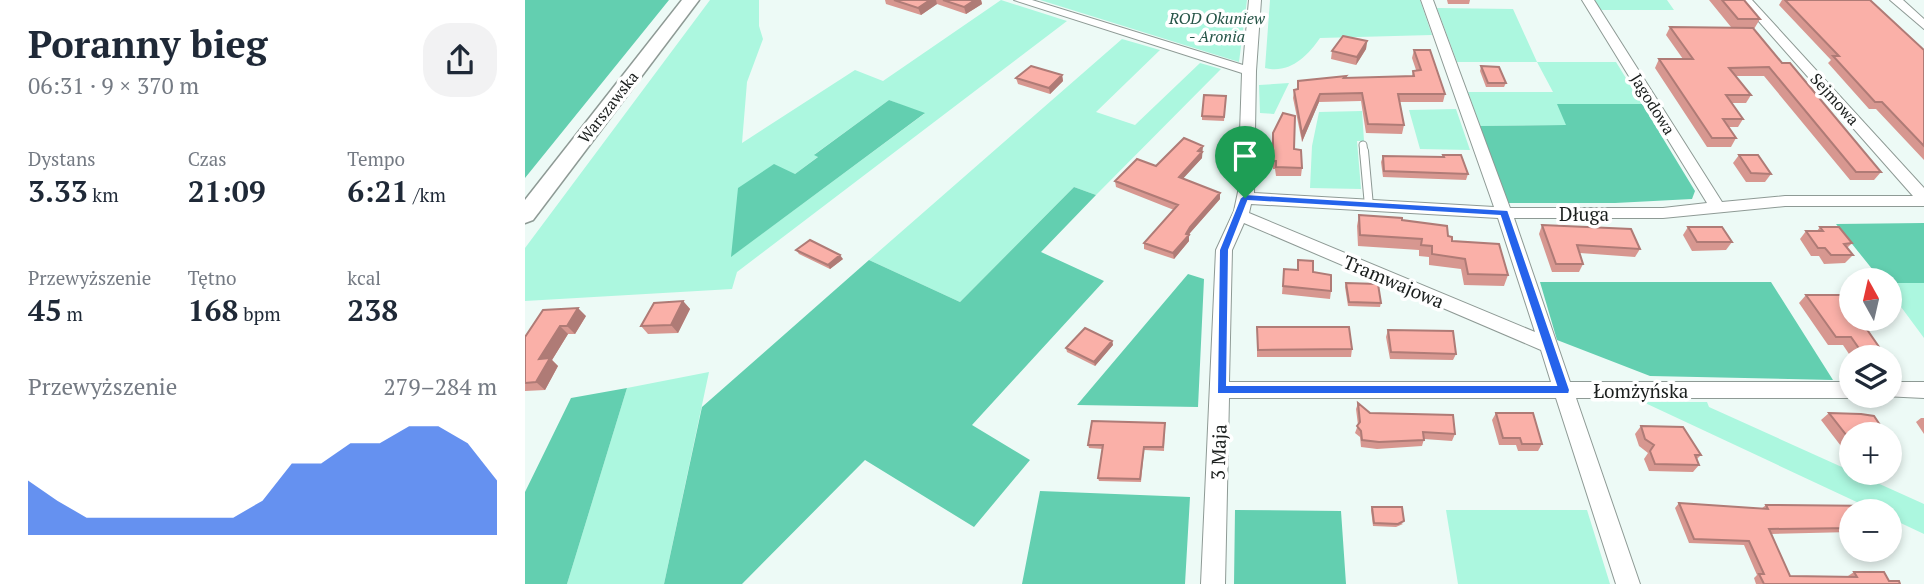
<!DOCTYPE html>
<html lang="pl">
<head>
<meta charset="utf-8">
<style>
  body { margin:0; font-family:"PT Serif",serif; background:#f2f2f3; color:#1f2937; height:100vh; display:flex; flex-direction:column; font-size:26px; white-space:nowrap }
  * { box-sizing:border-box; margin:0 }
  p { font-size:23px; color:#747a83 }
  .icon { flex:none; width:38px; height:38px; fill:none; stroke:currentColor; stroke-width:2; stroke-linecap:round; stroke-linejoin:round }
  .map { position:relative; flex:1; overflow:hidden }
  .panel { display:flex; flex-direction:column; background:#fff; width:525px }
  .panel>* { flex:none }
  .needle { width:46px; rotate:352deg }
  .buttons { position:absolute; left:1314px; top:268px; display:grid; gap:14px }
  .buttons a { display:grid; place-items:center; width:63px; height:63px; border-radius:50%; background:#fff; box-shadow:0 4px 10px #0003; font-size:35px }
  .pin { position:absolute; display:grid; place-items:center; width:60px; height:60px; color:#fff; margin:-72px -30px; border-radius:50% 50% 50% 0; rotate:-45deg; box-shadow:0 0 7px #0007 }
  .pin .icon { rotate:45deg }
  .round { display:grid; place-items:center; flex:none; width:74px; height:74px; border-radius:28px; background:#f2f2f3 }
  .summary { display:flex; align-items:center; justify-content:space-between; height:119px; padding:0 28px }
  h1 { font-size:38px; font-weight:800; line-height:52px }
  .figures { display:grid; grid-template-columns:repeat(3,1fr); gap:10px; height:119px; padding:7px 28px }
  .figures div { display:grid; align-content:center }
  .figures b { font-size:30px; font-weight:800 }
  .figures small { font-size:19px; font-weight:400 }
  .figures p { font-size:19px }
  .chart { height:196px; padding:14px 28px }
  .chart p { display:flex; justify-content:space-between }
  .chart svg { width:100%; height:126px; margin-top:7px; fill:#2563eb; opacity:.7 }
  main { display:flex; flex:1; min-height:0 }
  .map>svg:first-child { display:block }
  .green { fill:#acf7df; fill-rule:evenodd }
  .forest { fill:#63cfb0 }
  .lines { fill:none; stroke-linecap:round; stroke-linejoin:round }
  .lane-far1-casing { stroke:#8e9a95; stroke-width:9 }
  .lane-casing { stroke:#8e9a95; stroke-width:10 }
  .street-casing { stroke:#8e9a95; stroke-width:2 }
  .secondary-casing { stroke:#8e9a95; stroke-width:3 }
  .lane-far1 { stroke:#fff; stroke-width:7 }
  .lane { stroke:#fff; stroke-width:8 }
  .street { fill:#fff; fill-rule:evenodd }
  .secondary { fill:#fff; fill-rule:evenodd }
  .wall { fill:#d79790 }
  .shaded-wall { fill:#af7b76 }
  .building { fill:#fab0a8; stroke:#af7b76; stroke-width:2 }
  .route { fill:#2563eb; stroke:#fff; stroke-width:2; fill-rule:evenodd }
  .labels { text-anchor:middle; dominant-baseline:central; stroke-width:7; stroke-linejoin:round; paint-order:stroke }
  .far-park-label { font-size:16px; font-style:italic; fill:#265447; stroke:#fff }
  .far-street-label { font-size:16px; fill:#1a1e1d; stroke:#fff }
  .street-label { font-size:19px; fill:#1a1e1d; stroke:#fff }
</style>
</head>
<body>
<main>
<section class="panel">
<div class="summary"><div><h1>Poranny bieg</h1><p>06:31 · 9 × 370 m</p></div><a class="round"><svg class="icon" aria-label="share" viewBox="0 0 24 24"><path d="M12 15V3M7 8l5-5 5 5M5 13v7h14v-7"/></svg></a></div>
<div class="figures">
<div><p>Dystans</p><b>3.33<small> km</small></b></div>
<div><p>Czas</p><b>21:09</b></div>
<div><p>Tempo</p><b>6:21<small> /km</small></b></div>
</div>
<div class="figures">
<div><p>Przewyższenie</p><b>45<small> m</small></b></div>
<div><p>Tętno</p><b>168<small> bpm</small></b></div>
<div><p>kcal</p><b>238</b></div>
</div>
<div class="chart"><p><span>Przewyższenie</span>279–284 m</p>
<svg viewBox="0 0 160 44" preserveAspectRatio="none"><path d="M0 44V25L10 32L20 38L30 38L40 38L50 38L60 38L70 38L80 32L90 19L100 19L110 12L120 12L130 6L140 6L150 12L160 25V44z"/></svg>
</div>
</section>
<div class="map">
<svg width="1399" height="584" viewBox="0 0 1399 584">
  <rect width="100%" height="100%" fill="#edfaf6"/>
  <!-- green -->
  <path class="green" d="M185 0H234V26L238 39 222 82 217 143 330 70 358 81 476 0 542 21 212 272 207 289 0 301V248ZM364 100 399 114 207 256 270 174 294 156 290 154Z
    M515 0H722L714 62Z
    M745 0H895L907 35 795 38C782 57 764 74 740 68Z
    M1069 0H1142L1149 10H1075Z
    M912 8 988 9 1012 62H1091L1117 104H1033L1042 125 955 126 943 92H1028L1012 62H932Z
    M597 39 635 50 571 112 610 125 675 63 696 69 571 195 549 187 435 302 344 260Z
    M764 83 749 114 735 113 734 85Z
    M931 109 945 150 895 149 884 110Z
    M837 111 839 141H832L836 189 785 188 787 146 794 112Z
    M1365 283H1399V338L1365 292Z
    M184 372 139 584H42L102 388Z
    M1118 402H1182L1184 407 1399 504V534L1365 518V511H1351Z
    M921 510H1062L1085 584H933Z"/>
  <!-- forest -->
  <path class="forest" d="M0 0H144L0 178Z
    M364 100 400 113 206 257 213 188 249 164 270 174 293 157 289 155Z
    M1032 104H1117L1170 191 1167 199 1090 203H983L955 126 1041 125Z
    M549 187 571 195 516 252 579 281 447 425 505 460 449 527 340 460 217 584H139L177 407 344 260 435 302Z
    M1399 223V283H1365V280H1356L1311 224Z
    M663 274 679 279 673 407 552 405Z
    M1015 282H1246L1308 380 1125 376 1032 340Z
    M102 388 42 584H0V492L46 398Z
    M515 491 665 497 660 584H497Z
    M710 510 816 511 821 584H709Z"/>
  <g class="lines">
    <defs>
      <path id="lane-far1" d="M838 145 839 153"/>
      <path id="lane" d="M839 151 844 206"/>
      <path id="street" d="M489 0H507L718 65 724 0H736L731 71 729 193 969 207 896 0H908L985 208H1138L1182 203 1057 0H1069L1197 202 1260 196H1388L1215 0H1227L1399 188V206H1260L1138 218H989L1045 382H1326V396H1333L1326 398H1051L1115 584H1091L1031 398H704L700 584H676L691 250 709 211 713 192 717 73ZM726 204 973 218 1010 332 724 213ZM719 223 1016 350 1026 382H704L707 250Z
        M1365 0H1378L1399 19V29Z
        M1365 382H1399V398L1358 396H1365Z"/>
      <path id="secondary" d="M157 0H174L8 220 0 223V200Z"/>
    </defs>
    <!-- lane-far1 casing -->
    <use href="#lane-far1" class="lane-far1-casing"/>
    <!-- lane casing -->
    <use href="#lane" class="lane-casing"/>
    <!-- street casing -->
    <use href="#street" class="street-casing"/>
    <!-- secondary casing -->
    <use href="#secondary" class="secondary-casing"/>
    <!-- lane-far1 -->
    <use href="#lane-far1" class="lane-far1"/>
    <!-- lane -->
    <use href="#lane" class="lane"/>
    <!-- street -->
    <use href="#street" class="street"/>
    <!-- secondary -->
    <use href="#secondary" class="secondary"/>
  </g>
  <!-- wall -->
  <path class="wall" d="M360 0H456L457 4 441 14 412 4 396 15 361 4Z
    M922 0H945L944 4H923Z
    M1184 0H1219L1235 19 1229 29 1257 63 1356 172 1349 180H1325L1239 76H1211L1226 95 1221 103H1207L1218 119 1213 127H1204L1211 138 1206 147H1182L1130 68 1134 59H1158L1141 35 1145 27H1206Z
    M1257 0H1345L1399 50V160L1351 109H1344L1303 63 1306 60 1254 5Z
    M842 41 841 49 831 65 806 59 807 51Z
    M889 50 920 94 918 102H875L879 125 877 134 841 133 836 101 794 102 777 142 768 98 769 90 820 78 887 76 888 71 891 70 887 58Z
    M956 66 981 83 979 87H961L955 71Z
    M537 75 538 81 525 94 493 84 491 78Z
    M701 96 699 121 677 120V116Z
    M748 141 769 149 777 168 776 176H751L750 169H748Z
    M679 151 677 153V158L658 178 695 199 665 233 664 235V241L649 259 619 249V243L649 210 591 187 590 181 631 166Z
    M918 155 943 174 941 180 858 177 856 162 858 156 917 157Z
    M1214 155 1246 174 1240 182H1221L1208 163Z
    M834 215 877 220 923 236 927 241 983 275 979 286 939 285 936 269 904 265V257L894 256V250L833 246 832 226Z
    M1017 225 1115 249 1110 257 1055 253 1058 264 1054 272H1027L1014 234Z
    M1163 227 1207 242 1201 250 1167 251 1158 235Z
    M1295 227 1327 243 1322 248 1328 255 1320 263 1299 264 1294 256H1286L1275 239 1281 231H1292Z
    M271 250 318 259 305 269 274 254Z
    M773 260 788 272 806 291 805 299 757 294 759 269 772 270Z
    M821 283 856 303 855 307 823 306 820 287Z
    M1281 295 1361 357H1326L1318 345H1303L1274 303Z
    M158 301 165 309 153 333 123 334 116 326Z
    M61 316 50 334H43L27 360 33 366 20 390 0 391V337Z
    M732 327 827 349 826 357H732Z
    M863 330 931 354 928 360 865 359 861 337Z
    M587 341 588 345 570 366 542 352 541 348Z
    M833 403 845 413 930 434 927 441 899 439 897 446 852 449 836 447 835 437 830 433 833 425 831 409Z
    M971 413 1017 444 1013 451H993L991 445H974L967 420Z
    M1304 413 1326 434V449L1319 450 1296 420Z
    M1396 418H1399V434L1391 422Z
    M640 423 639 451 619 450 616 482 574 481 573 478 578 449 564 448 563 445Z
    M1116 426 1176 455 1172 459 1174 465 1168 472 1124 471 1119 459 1123 453 1114 446 1110 434Z
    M1154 503 1236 509 1241 505 1326 511V532L1246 534 1265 576 1323 577V576L1329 572 1375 584H1231L1229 578 1232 575 1219 545 1164 543 1150 508Z
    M847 507 878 524 871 527 848 526 846 510Z"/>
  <!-- shaded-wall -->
  <path class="shaded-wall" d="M405 0H411L412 4 396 15 393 8Z
    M450 0H456L457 4 441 14 439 7Z
    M842 41 841 49 831 65 832 57Z
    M537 75 538 81 525 94 524 88Z
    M795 94 794 102 777 142V134Z
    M678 146 677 158 655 182 654 177Z
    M695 193V199L665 233 662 238 664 235V241L649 259 648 253 665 227Z
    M315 255 318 259 305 269 303 265Z
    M158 301 165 309 153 333 146 325Z
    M53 308 61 316 50 334 42 326Z
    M35 326 43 334 27 360 33 366 20 390 11 382 14 359Z
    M587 341 588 345 570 366 569 362Z"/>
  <!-- building -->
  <path class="building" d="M369 0H405L393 8Z
    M418 0H450L439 7Z
    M1197 0H1219L1235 19H1213Z
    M1260 0H1345L1399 50V146L1357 102H1350L1308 56H1314Z
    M1145 27 1228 28 1257 63H1265L1356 172H1331L1244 67 1204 68 1226 95H1201L1218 119H1198L1211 138H1187L1134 59H1168Z
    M818 36 842 41 832 57 807 51Z
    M889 50H905L920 94H873L879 125 843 124 837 93 795 94 777 134 769 90 773 89V81L821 76 819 78 889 76 888 71 896 70Z
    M506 66 537 75 524 88 491 78Z
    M956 66 974 67 981 83H963Z
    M679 95 701 96 699 117 677 116Z
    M758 113 770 116 769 149 776 150 777 168 751 167V161H748V133Z
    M659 138 678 146 673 151 677 152 654 177 695 193 665 227 661 234 664 235 648 253 619 243 653 205 590 181 612 159 631 166Z
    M918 155H936L943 174 859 171 858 156 919 157Z
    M1214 155H1233L1246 174 1226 173Z
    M834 215 877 218V220L922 226 923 236 927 237V241L974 244 983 275 943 274 940 259 907 254V246L896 245 897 239 835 235Z
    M1017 225 1106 229 1115 249 1052 245 1058 264H1031Z
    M1163 227H1197L1207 242H1172Z
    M1295 227H1314L1327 243 1319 244 1328 255H1306L1300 248H1293L1281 231H1298Z
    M285 240 315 255 303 265 271 250Z
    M773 260 788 261V272L806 275V291L758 286 759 269 773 270Z
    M821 283 853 284 856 303 824 302Z
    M1281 295H1317L1326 308V318H1334L1361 357H1340L1326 337H1311Z
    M158 301 146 325 116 326 129 303Z
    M53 308 42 326H35L14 359 25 358 11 382 0 383V337L18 310Z
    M732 327H824L827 349 733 350Z
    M560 328 587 341 569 362 541 348Z
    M863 330 928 331 931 354 866 352Z
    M833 403 845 413 928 415 930 434 898 432 899 440 854 442 837 440 836 431 832 426 835 422Z
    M971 413H1008L1017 444H997L995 438H978Z
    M1304 413 1336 414 1349 416 1361 434H1326V441Z
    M567 421 640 423 638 447H619L615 479 573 478 578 445H563Z
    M1116 426 1158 427 1176 455H1170L1174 465 1130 464 1125 451 1129 445 1120 439Z
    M1154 503 1243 509 1241 505 1355 506 1359 511H1326V528L1244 529 1265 576 1332 577 1329 572H1359L1364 581H1374L1375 584H1239L1234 574H1239L1224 541 1169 539Z
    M847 507H877L879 521 873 524 849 523Z"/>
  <!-- route -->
  <path class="route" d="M720 194 983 210 1045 390 1044 394H692L694 250 715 198ZM723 201 975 216 1031 385H702L704 250Z"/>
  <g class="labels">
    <!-- far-park labels -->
    <g class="far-park-label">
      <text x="692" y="18">ROD Okuniew<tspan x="692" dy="18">- Aronia</tspan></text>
    </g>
    <!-- far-street labels -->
    <g class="far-street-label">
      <text transform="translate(1310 99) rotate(48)">Sejmowa</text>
      <text transform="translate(1128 104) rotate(58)">Jagodowa</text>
      <text transform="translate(83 107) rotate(-52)">Warszawska</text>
    </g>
    <!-- street labels -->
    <g class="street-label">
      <text x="1059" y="213">Długa</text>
      <text transform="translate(869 281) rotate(23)">Tramwajowa</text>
      <text x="1116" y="390">Łomżyńska</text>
      <text transform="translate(693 452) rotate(-88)">3 Maja</text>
    </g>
  </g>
</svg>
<div class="buttons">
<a><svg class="needle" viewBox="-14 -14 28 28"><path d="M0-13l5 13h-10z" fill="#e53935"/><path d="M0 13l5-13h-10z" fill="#747a83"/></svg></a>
<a><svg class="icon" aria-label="layers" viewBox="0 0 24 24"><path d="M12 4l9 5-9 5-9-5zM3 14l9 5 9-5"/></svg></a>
<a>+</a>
<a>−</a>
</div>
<div class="pin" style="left:720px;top:198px;background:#1e9e55"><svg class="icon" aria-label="arrive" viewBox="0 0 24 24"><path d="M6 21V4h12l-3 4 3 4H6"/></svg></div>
</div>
</main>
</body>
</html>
